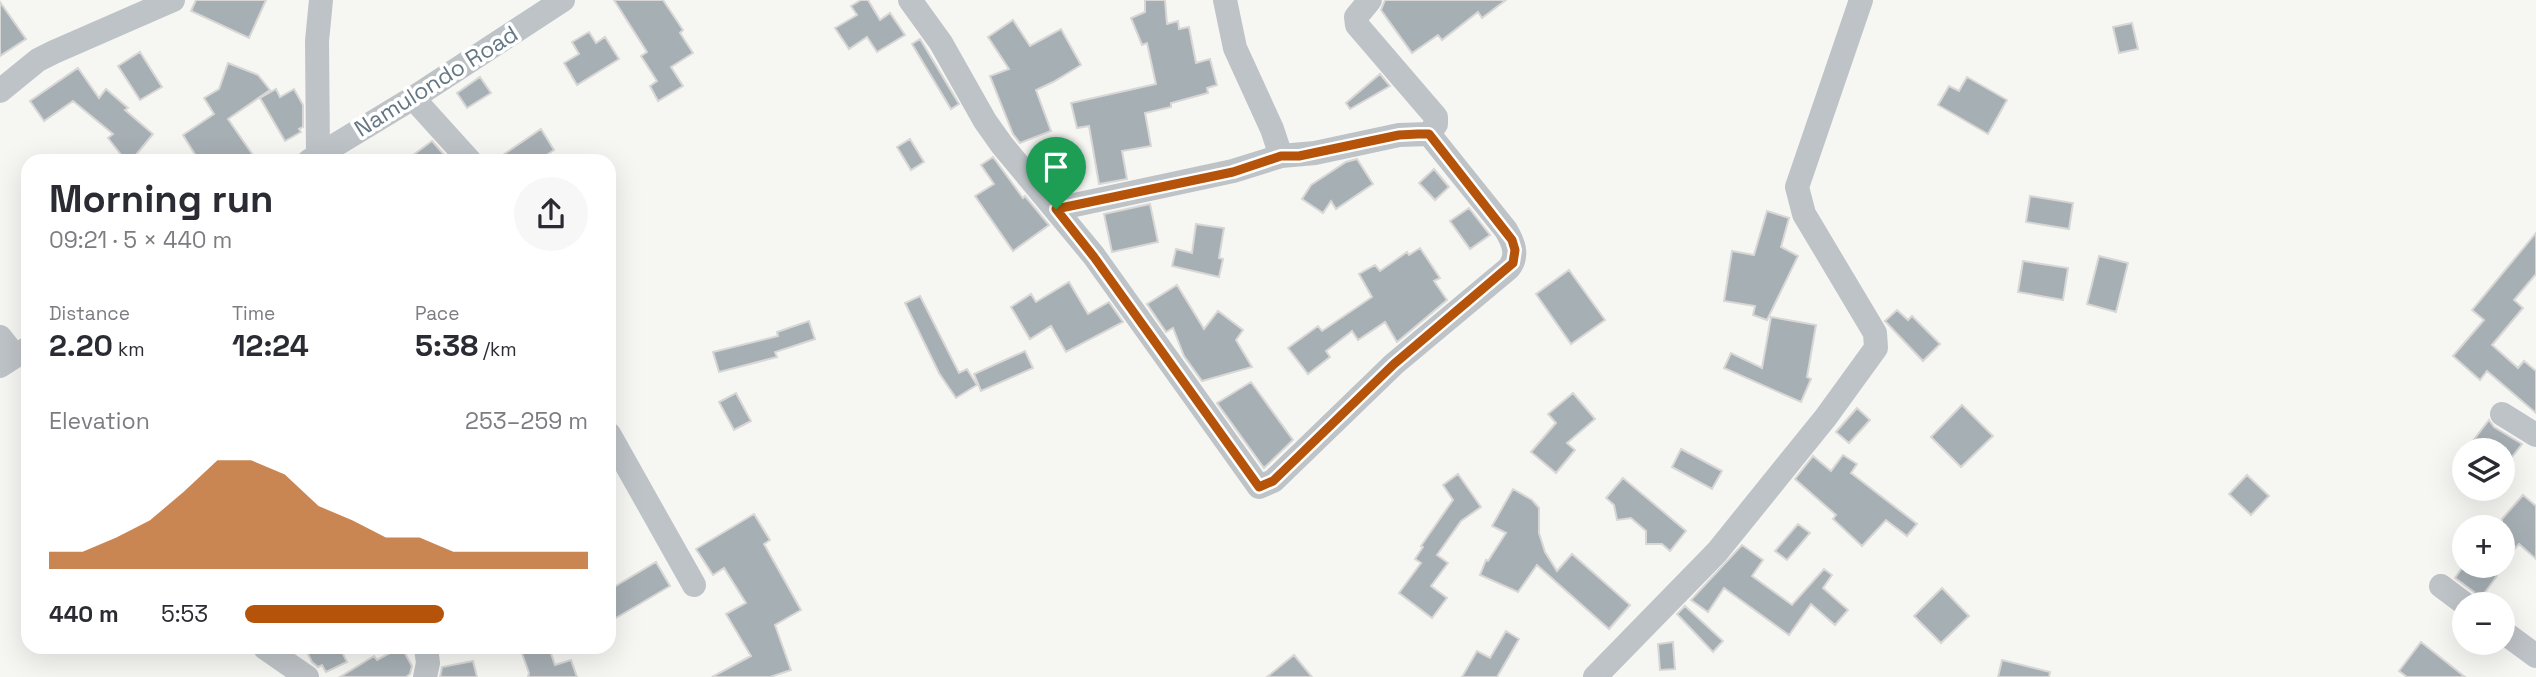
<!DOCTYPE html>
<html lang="en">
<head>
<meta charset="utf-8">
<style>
  body { margin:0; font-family:"Space Grotesk",sans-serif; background:#f7f7f7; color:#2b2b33; height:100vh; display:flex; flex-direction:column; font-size:26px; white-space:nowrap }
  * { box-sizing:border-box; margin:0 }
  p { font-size:23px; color:#7c7c81 }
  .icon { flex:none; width:38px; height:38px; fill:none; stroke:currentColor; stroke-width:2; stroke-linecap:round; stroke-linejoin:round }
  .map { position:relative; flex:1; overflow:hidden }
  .side { position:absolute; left:21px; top:154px; width:595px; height:500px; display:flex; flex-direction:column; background:#fff; border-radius:21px; box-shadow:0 7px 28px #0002 }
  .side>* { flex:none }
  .controls { position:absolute; left:2452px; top:438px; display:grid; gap:14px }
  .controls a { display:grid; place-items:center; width:63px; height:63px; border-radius:50%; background:#fff; box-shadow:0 7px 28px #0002; font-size:35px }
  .pin { position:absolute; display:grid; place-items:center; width:60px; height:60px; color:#fff; margin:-72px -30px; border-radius:50% 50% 50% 0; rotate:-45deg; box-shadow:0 0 7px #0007 }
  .pin .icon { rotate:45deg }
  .round { display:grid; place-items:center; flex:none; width:74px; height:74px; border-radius:37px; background:#f7f7f7 }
  .head { display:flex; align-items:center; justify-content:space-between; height:119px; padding:0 28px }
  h1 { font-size:38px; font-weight:800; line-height:52px }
  .stats { display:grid; grid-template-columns:repeat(3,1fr); gap:10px; height:119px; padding:7px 28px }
  .stats div { display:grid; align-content:center }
  .stats b { font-size:30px; font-weight:800 }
  .stats small { font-size:19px; font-weight:400 }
  .stats p { font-size:19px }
  .chart { height:196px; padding:14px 28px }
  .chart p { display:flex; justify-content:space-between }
  .chart svg { width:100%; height:126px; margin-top:7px; fill:#b45309; opacity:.7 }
  ul { padding:0 28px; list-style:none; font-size:23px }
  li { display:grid; grid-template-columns:112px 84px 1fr; align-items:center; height:52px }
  li i { height:18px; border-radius:9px; background:#b45309 }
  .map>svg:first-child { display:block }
  .building { fill:#a6afb4; stroke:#d8d7d5; stroke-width:2 }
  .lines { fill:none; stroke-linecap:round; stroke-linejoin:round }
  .minor { stroke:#bec3c7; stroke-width:24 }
  .route-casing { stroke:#fff; stroke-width:14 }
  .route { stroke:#b45309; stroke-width:9 }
  .labels { text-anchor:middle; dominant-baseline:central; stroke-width:7; stroke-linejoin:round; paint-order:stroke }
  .street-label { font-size:23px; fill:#647884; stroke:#fff }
</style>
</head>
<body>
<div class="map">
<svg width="2536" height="677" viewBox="0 0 2536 677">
  <rect width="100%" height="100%" fill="#f6f6f3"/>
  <!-- building -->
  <path class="building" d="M196 0H266L249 38 191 11Z
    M614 0H663L683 30 680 33 693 53 671 67 683 86 658 101 650 86 657 81 641 56 647 52Z
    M861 0H868L880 20 890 13 905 35 877 52 867 37 849 49 835 28 857 15 851 6Z
    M1145 0H1165L1167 24 1178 21 1179 29 1189 27 1196 63 1210 59 1217 85 1207 88 1208 93 1171 103V107L1145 113 1151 146 1122 151 1127 179 1099 184 1089 126 1077 128 1071 103 1156 84 1147 43 1142 45 1131 18 1145 12Z
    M1385 0H1506L1482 18 1478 12 1442 40 1438 35 1412 53 1381 10Z
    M0 2 26 39 0 56Z
    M1013 20 1030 46 1061 29 1081 65 1053 82 1036 90 1051 131 1020 143 1013 134 990 76 1009 69 988 37Z
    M2132 23 2138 49 2119 53 2113 27Z
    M589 32 596 43 605 37 619 59 577 85 564 63 579 54 572 42Z
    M920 39 959 104 951 109 912 44Z
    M140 52 162 87 140 100 118 66Z
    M228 63 258 75 270 90 228 119 257 161H199L183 135 214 114 204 98 219 89Z
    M78 68 99 98 106 89 128 108 125 110 153 134 131 161H126L108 138 113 134 73 101 44 121 30 101Z
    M1380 74 1390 86 1350 109 1346 103Z
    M480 77 491 93 467 108 457 93Z
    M1967 77 2007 100 1988 134 1938 105 1949 86 1959 91Z
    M276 89 280 97 294 89 303 105V127L299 129 301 132 285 141 260 98Z
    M541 129 554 150 538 161H494Z
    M910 139 924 162 911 170 897 147Z
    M432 141 447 158 442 161H405Z
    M993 157 1023 198 1025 196 1049 225 1013 251 975 196 994 184 981 165Z
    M1357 159 1373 184 1336 209 1331 201 1323 213 1302 199 1311 185 1346 162Z
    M1434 169 1449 187 1435 200 1419 183Z
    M2030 196 2073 203 2069 229 2026 222Z
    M1150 204 1158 242 1112 252 1104 214Z
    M1469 208 1490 235 1470 249 1450 221Z
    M1767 211 1789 218 1781 247 1798 256 1767 320 1753 315 1755 306 1724 301 1732 251 1754 255Z
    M1196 224 1224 228 1219 258 1223 259 1219 277 1172 266 1176 249 1192 253Z
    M2536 233V274L2514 300 2523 308 2492 345 2518 368 2524 361 2536 371V413L2487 371 2480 380 2453 356 2484 320 2472 310Z
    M1420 248 1440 278 1434 281 1447 300 1397 342 1385 322 1358 340 1352 331 1326 351 1330 357 1308 374 1288 348 1318 326 1322 331 1372 297 1359 274 1375 265 1380 271 1407 252 1409 255Z
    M2099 256 2128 263 2116 312 2087 304Z
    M2023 261 2068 268 2063 300 2018 292Z
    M1569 270 1605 320 1571 344 1536 294Z
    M1069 282 1088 314 1109 302 1123 322 1066 352 1051 326 1030 339 1011 307 1031 294 1036 302Z
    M1177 285 1204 329 1218 311 1243 330 1236 340 1252 367 1202 381 1184 356 1173 328 1166 332 1147 304Z
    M920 296 959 373 967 369 977 385 956 398 939 373 905 303Z
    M1897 310 1908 320 1912 316 1940 344 1923 361 1885 321Z
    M1771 317 1816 325 1807 377 1811 379 1801 402 1724 368 1731 353 1762 368Z
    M809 321 815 339 775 352 777 357 719 372 713 352 778 336 777 332Z
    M1025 351 1033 368 981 391 974 374Z
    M1251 382 1293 440 1264 468 1217 403Z
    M736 393 751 421 734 430 719 402Z
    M1573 393 1595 419 1567 443 1575 450 1556 473 1531 452 1556 423 1548 414Z
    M1962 405 1993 436 1961 467 1931 437Z
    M1857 408 1870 420 1849 443 1836 432Z
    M2489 420 2494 427 2522 444 2502 470V450H2466Z
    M1681 449 1722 471 1712 489 1672 467Z
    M1843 455 1857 464 1851 473 1917 524 1907 536 1886 520 1862 546 1833 519 1836 515 1795 479 1813 456 1831 471Z
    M1458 474 1481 507 1461 521 1437 555 1448 563 1431 586 1447 598 1432 618 1399 593 1421 563 1415 559 1423 547 1421 546 1453 500 1443 485Z
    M2247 475 2269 496 2251 515 2229 494Z
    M1623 478 1686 531 1670 551 1662 544H1646V531L1631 518 1617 520 1614 505 1606 498Z
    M1513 489 1532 500 1539 508V533L1545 552 1557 571 1572 554 1630 605 1609 629 1537 565 1518 592 1480 575 1486 560 1488 561 1506 533 1492 526Z
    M2523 495 2536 506V559L2519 544 2502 563V519Z
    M754 514 770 540 764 544 801 610 775 625 791 670 770 677H712L751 656 726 614 746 603 724 568 713 575 696 549Z
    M1798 524 1810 533 1787 560 1775 551Z
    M1742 545 1763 560 1752 576 1792 605 1824 569 1832 575 1823 588 1848 610 1835 625 1811 604 1789 635 1724 588 1708 612 1691 600Z
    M656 562 670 586 609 622V590Z
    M2464 565H2501L2494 574 2497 576 2479 600 2474 592 2455 578Z
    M1942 588 1969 616 1941 643 1914 616Z
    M1685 606 1723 641 1713 652 1677 614Z
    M1506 631 1519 639 1497 677H1462L1477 651 1490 658Z
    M1673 642 1675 669 1660 670 1658 644Z
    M2421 642 2465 677H2407L2399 671Z
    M305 648H340L347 662 326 672 322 665 318 667 312 662Z
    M399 648H402L412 666 410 674 406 677H340L374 656 377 660Z
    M520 648H549L555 665 571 660 577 677H528L529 673Z
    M1294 655 1312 677H1267Z
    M2002 660 2050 672 2049 677H1998Z
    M473 661 477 677H440L442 667Z"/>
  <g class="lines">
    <!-- minor -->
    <path class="minor" d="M910 0 941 43 985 121 1002 145 1094 256 1259 487 1273 481 1394 364 1509 268C1519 255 1513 242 1506 230L1429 134 1399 135 1315 153 1281 156 1233 171 1056 209
      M1225 0 1235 48 1272 129 1281 156
      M1370 0 1356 17 1357 25 1436 117V124L1429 134
      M0 91 38 60 54 52 173 0
      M413 98 470 161
      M318 154 317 41 321 0
      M309 161 413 98 563 0
      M0 337 15 356
      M0 366 28 348
      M2502 414 2536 435
      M609 434 694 585
      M2441 586 2465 604
      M2502 631 2536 656
      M265 648 307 677
      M425 677 428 663 426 648
      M1595 677 1717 552 1826 417 1876 348 1875 333 1804 214 1797 187 1861 0"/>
  </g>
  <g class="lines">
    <defs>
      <path id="route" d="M1418 134H1429L1512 240 1515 250 1513 263 1394 364 1273 481 1259 487 1094 257 1056 209 1233 172 1281 156H1299L1399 135Z"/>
    </defs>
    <!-- route casing -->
    <use href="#route" class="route-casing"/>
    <!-- route -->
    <use href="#route" class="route"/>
  </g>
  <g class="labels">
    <!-- street labels -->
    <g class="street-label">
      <text transform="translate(436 81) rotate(-32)">Namulondo Road</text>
    </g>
  </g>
</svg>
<div class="controls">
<a><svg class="icon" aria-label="layers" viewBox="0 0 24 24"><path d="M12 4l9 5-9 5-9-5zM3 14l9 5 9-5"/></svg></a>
<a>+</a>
<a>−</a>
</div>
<div class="pin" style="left:1056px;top:209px;background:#1e9e55"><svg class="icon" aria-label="arrive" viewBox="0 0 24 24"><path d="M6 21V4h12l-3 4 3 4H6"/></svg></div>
<section class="side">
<div class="head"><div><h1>Morning run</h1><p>09:21 · 5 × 440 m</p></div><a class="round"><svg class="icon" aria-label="share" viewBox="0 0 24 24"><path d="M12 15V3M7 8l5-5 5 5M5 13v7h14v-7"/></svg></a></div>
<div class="stats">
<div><p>Distance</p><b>2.20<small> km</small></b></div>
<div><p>Time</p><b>12:24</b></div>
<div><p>Pace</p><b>5:38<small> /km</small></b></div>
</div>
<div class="chart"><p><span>Elevation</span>253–259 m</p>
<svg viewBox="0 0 160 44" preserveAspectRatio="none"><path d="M0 44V38L10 38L20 33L30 27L40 17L50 6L60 6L70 11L80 22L90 27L100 33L110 33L120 38L130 38L140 38L150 38L160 38V44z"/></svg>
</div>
<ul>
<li><b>440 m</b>5:53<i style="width:58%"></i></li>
</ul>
</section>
</div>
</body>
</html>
